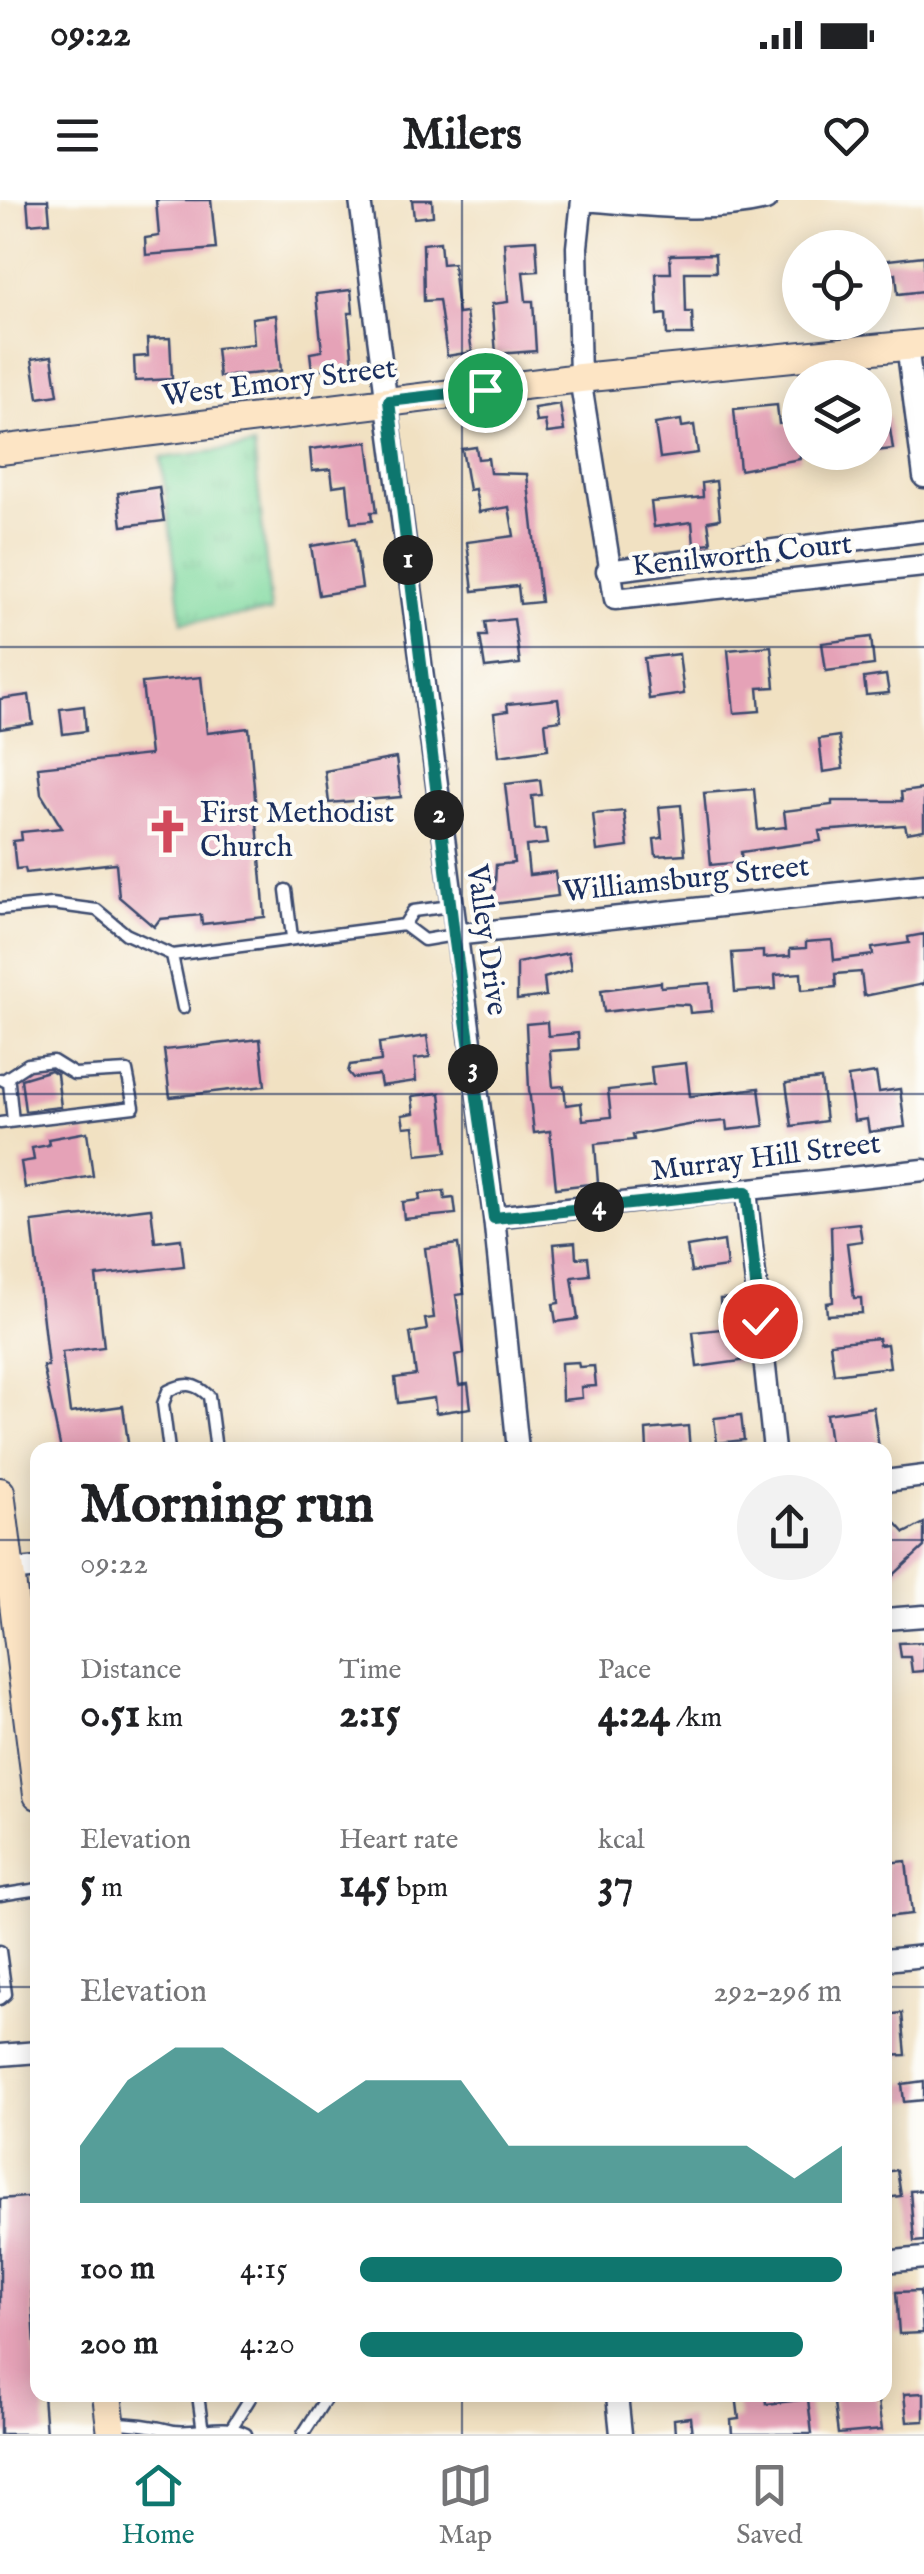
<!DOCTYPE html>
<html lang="en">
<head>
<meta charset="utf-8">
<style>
  body { margin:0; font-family:"IM FELL English",serif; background:#f2f2f2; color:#202124; height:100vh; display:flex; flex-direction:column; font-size:38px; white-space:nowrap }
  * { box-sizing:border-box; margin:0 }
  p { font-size:32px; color:#757577 }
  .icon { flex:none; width:55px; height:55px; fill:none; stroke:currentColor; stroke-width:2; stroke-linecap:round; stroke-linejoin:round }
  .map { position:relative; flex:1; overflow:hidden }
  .details { position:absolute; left:30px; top:1242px; width:862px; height:960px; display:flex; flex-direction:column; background:#fff; border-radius:20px; box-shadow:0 5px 25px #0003 }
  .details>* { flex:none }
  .fabs { position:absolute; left:782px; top:30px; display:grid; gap:20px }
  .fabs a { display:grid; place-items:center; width:110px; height:110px; border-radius:50%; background:#fff; box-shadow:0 5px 25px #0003; font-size:50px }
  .pin { position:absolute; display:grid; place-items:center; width:85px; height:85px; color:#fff; margin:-42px; border:5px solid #fff; border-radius:50%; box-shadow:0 2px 10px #0007 }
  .km { position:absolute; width:50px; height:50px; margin:-25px; border-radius:50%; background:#222; color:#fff; font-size:28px; line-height:50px; text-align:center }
  .round { display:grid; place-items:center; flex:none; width:105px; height:105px; border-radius:52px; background:#f2f2f2 }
  .summary { display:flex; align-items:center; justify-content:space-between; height:170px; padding:0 50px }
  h1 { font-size:55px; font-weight:800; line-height:75px }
  .metrics { display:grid; grid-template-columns:repeat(3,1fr); gap:15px; height:170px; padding:10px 50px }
  .metrics div { display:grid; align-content:center }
  .metrics b { font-size:42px; font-weight:800 }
  .metrics small { font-size:28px; font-weight:400 }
  .metrics p { font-size:28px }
  .chart { height:280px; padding:20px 50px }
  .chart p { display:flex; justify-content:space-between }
  .chart svg { width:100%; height:180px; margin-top:10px; fill:#0f766e; opacity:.7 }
  ul { padding:0 50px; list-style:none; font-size:32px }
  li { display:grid; grid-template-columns:160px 120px 1fr; align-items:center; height:75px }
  li i { height:25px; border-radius:12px; background:#0f766e }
  .status { display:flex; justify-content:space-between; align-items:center; height:70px; padding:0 50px; background:#fff; direction:ltr }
  .status svg { height:28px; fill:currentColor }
  header { display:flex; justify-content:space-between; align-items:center; height:130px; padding:0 50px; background:#fff; font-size:45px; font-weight:800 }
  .menu { display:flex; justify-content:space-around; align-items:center; height:140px; border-top:2px solid #e0e0e0; background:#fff; font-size:28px; color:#757577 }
  .menu a { display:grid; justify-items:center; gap:5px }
  .menu .selected { color:#0f766e }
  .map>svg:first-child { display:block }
  .grass { fill:url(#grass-tufts); stroke:#4d847e; stroke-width:2.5 }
  .building { fill:#e5a2b7 }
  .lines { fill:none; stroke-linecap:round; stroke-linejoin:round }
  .lane-casing { stroke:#3b4a6d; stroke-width:15 }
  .street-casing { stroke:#3b4a6d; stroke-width:25 }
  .secondary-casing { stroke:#3b4a6d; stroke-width:32 }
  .lane { stroke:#fff; stroke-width:10 }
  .street { stroke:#fff; stroke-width:20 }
  .secondary { stroke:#fde5c5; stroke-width:28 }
  .route-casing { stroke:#fff; stroke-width:20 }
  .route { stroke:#0f766e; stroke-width:12 }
  .grid { fill:none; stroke:#1b2f5e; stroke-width:2.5; stroke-opacity:0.55 }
  .labels { text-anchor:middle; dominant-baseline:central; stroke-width:8; stroke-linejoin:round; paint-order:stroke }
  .street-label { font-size:30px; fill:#1b2f5e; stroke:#fdfcf7 }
  .poi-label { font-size:30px; fill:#1b2f5e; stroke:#fdfcf7; text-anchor:start }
</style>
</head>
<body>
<div class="status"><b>09:22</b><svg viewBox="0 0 49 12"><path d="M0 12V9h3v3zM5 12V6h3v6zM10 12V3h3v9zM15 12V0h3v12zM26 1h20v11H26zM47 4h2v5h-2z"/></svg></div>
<header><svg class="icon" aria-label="menu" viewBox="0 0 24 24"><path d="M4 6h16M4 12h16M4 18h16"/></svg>Milers<svg class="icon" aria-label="heart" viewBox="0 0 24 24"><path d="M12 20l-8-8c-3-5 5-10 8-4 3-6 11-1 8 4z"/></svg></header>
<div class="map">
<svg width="924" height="2234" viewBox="0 0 924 2234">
  <defs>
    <pattern id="grass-tufts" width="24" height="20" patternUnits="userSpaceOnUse" patternTransform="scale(2.5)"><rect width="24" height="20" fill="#7fd99f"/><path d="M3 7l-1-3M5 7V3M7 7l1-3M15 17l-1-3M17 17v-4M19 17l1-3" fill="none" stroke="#6dbb8b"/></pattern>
  </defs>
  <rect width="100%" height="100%" fill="#fdfcf7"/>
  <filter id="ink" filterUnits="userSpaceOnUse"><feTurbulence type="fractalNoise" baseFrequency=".01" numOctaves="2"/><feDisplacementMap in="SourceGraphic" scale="20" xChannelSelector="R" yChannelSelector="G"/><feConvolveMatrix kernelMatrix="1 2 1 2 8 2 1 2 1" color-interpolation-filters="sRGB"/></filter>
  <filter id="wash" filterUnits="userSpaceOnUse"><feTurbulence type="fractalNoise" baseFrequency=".0048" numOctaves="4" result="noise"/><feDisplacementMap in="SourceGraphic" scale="40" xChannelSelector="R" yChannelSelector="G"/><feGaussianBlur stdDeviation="2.25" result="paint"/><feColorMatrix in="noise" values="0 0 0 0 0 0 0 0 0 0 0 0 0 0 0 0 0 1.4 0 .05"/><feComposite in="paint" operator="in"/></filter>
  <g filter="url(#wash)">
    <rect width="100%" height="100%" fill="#f1e1c2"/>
    <!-- grass -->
    <path class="grass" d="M254 246 271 412 182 422 161 258Z"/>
    <g id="blocks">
      <!-- building -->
      <path class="building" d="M27 0H48L50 22 29 24Z
        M156 0H211L216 49 146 55 145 38 159 36Z
        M412 0H432L433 16 414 18Z
        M536 40 538 71 523 72 526 101H533L536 151 496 154 492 104 508 102 504 42Z
        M440 42 442 64 453 63 458 114 466 113 472 152 447 156 439 100 424 101 423 44Z
        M715 54 716 72H685L686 112H692L693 135H667L666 114 658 115 656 73H671L670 55Z
        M924 56V91L898 94 896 74 881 76 879 61Z
        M351 90 353 113H348L353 166 312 170 310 153 322 151 316 94Z
        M276 115 281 171 219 177 216 148 254 144 252 118Z
        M170 138 172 179 135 181 134 157 148 156 147 139Z
        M52 156 58 195 38 198 32 159Z
        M560 204 564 231 547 233 545 221 536 222 534 208Z
        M777 205 779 224 800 222V259L740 270 734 209Z
        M888 216 893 249 875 251V218Z
        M681 220 682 227 694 225 698 253 660 258 655 224Z
        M368 242 377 312H371L372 321 351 323 347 284 333 286 331 269 312 271 310 249Z
        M476 247 478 259 488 258 490 273 527 274 541 402 520 404 518 386 473 391 467 342 514 336 509 307 479 312 475 289 469 290 462 249Z
        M716 281 720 319 708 321 711 343 694 345 692 322 654 327 651 302 703 297 702 283Z
        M159 287 164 321 122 326 118 293Z
        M355 339 362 388 319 395 311 346Z
        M514 419 520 464 485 468 480 436H487L485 422Z
        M871 437 874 465 826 471 822 443Z
        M771 446 775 487 758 488 760 511 734 513 728 450Z
        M679 454 684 494 649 499 644 458Z
        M886 475 889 493 866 495 864 478Z
        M201 477 207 533 249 528 265 717 202 724 201 715 160 719 154 727 119 697 116 663 26 673 25 668 16 669 13 641 22 640 21 632 62 628 41 594 38 567 150 555 142 483Z
        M29 495 33 524 0 529V499Z
        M558 499 561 520 545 522 548 549 499 556 494 513 508 511 507 504Z
        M84 506 86 531 63 534 60 509Z
        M839 536 843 569 823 572 819 539Z
        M396 558 401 597 329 603 325 571Z
        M540 580 542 595 532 596 535 630 545 629 547 644 526 646 529 675 555 672 558 696 494 704 496 665 514 663 505 584Z
        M754 589 758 630 786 627 784 611 832 605V601H902L901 592 924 589V630L907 633 905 625 819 631 821 641 741 652 742 662 711 665 704 593Z
        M681 605 685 654 656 656 654 639 662 638 659 607Z
        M624 611 628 647 597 651 593 614Z
        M924 734V784L864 796 861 772 835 774 836 787 802 790 801 773 775 775 776 789 735 792 732 753 763 751V758L790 756V749L806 748V742L832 740 834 760 873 755 872 748 909 743 908 737Z
        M568 753 571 770 544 778 546 796 517 800V763Z
        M661 782V787L710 783 712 811 690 813 689 805 671 804 604 812 601 790Z
        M547 822 548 836 578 833 579 849 550 851 553 887 564 886 566 905 581 903 583 920 611 917 608 890 653 885 651 867 686 863 690 896 759 888 764 926 727 930 726 921 694 924 633 935 634 940 595 944 598 983 556 988 550 931 534 933 529 889 526 824Z
        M427 836 430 857 414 859 416 881 381 886 379 875 353 878 348 872 350 865 381 861 379 843Z
        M260 839 265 886 170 897 164 850Z
        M51 870 57 874 61 907 25 911 21 879Z
        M876 873 879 892 900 889 905 927 869 932 867 919 854 921 848 877Z
        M821 879 826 921 792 926 786 883Z
        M440 893 447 952 417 955 414 926 404 927 402 915 414 913 412 896Z
        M87 932 93 976 25 988 21 962 34 960 32 948 49 945 48 939Z
        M444 991 445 999 454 998 456 1014 404 1019 402 1002 420 1000 419 994Z
        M151 1008 155 1042 181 1039 184 1066 96 1076 104 1147 62 1152 70 1213 123 1206 129 1250H61L43 1166H48L32 1022Z
        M859 1023 862 1041 847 1043 854 1098H861L862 1113 827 1115 826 1103 833 1102 831 1026Z
        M724 1041 727 1067 691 1072 687 1047Z
        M575 1042 576 1058 588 1057 590 1075 572 1077 578 1119 556 1122 553 1104 559 1103 554 1044Z
        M458 1044 464 1094 456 1095 464 1153 455 1155 459 1185 468 1184 471 1208 436 1213 434 1198 398 1203 395 1178 416 1175 410 1133 427 1130 425 1119 434 1118 425 1048Z
        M736 1098 741 1161 697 1167 693 1132 722 1129 720 1099Z
        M878 1138 879 1145 887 1144 890 1167 834 1174 830 1143Z
        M578 1162 579 1167 594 1166 596 1186 581 1187 582 1198 562 1200 561 1163Z
        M873 1207 879 1248 831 1250 826 1214Z
        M741 1215 744 1240 717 1243 714 1218Z
        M688 1226 690 1250H647L646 1230Z
        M896 1323 905 1333 924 1323V1347L885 1383V1332Z
        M924 1442V1471L912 1472 910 1457H901L899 1443Z
        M906 1661 912 1714 885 1717V1663Z
        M902 1813 906 1855 885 1856V1815Z
        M924 1881V1900L904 1902 902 1884Z
        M897 1970 901 1996 885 1998V1972Z
        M924 1990V2041L914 2042 910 1991Z
        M38 1996V2061L30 2062 38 2195H43L46 2234H0V1999Z
        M920 2091 923 2133 899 2134 896 2092Z
        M924 2193V2221L907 2222 904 2194Z
        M736 2195H765L766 2204 808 2199 812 2234H732L731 2220 739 2219Z
        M877 2195 882 2230 838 2234 833 2196Z
        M690 2217 692 2234H675L674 2219Z"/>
    </g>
  </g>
  <g filter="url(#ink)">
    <use href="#blocks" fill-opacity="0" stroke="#3b4a6d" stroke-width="2.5"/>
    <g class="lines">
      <defs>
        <path id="lane" d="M286 690 292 737
          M0 709 52 704 97 710 126 734 172 755 404 725 424 740 454 735
          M404 725 413 711 451 706
          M172 755 183 808
          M1 879 9 883 13 921
          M0 923 134 907 127 871 74 874 53 861 28 864 5 879
          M169 1250 163 1204 168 1191C186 1182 195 1183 209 1196L216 1250
          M0 1695 38 1689
          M0 1751 6 1794 0 1799
          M198 2195 203 2232
          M111 2223C135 2223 154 2226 174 2231 200 2234 222 2222 246 2234
          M232 2227 252 2195
          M303 2234 328 2195"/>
        <path id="street" d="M360 0 494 1017 518 1250
          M582 0 577 47 580 178 615 399 924 366
          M585 0C645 5 706 14 766 0
          M907 145 924 277
          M607 371 924 331
          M454 735 924 684
          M746 992 774 1250
          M494 1017 924 970
          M885 1281 924 1276
          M0 1372 38 1368
          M885 1419 924 1416
          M885 1760 924 1756
          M0 1855 38 1852
          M885 2062 924 2058
          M617 2195 621 2234"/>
        <path id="secondary" d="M0 250 580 178 924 144
          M0 1292 38 1595
          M107 2195 112 2234"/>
      </defs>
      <!-- lane casing -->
      <use href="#lane" class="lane-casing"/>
      <!-- street casing -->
      <use href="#street" class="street-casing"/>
      <!-- secondary casing -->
      <use href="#secondary" class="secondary-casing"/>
      <!-- lane -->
      <use href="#lane" class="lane"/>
      <!-- street -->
      <use href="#street" class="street"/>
      <!-- secondary -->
      <use href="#secondary" class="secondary"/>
    </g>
  </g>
  <g class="lines" filter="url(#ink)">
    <defs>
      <path id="route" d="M485 190 389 201 454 735 494 1018 746 992 760 1121"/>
    </defs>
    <!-- route casing -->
    <use href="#route" class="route-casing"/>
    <!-- route -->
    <use href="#route" class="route"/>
  </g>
  <!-- grid -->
  <path class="grid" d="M462 0V1250M0 447H924M0 894H924M0 1340H38M885 1340H924M0 1787H38M885 1787H924M462 2195V2234"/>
  <!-- icons -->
  <defs>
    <symbol id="church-bare" viewBox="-9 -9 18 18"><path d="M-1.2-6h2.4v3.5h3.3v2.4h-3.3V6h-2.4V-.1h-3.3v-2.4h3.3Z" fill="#d1495b" stroke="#fdfcf7" stroke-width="2.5" paint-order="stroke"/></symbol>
  </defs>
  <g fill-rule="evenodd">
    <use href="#church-bare" x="136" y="600" width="63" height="63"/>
  </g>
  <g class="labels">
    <!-- street labels -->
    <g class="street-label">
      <text transform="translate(279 183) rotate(-7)">West Emory Street</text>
      <text transform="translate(742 356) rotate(-6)">Kenilworth Court</text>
      <text transform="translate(686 680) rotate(-6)">Williamsburg Street</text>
      <text transform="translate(486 740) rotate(82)">Valley Drive</text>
      <text transform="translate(766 958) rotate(-7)">Murray Hill Street</text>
    </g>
    <!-- poi labels -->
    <g class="poi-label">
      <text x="200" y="614">First Methodist<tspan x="200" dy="34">Church</tspan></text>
    </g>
  </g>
</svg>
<div class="fabs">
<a><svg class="icon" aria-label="locate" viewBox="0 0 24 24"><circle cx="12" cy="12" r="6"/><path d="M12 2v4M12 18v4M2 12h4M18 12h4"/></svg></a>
<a><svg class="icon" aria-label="layers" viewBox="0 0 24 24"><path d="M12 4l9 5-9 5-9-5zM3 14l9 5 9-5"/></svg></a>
</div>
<div class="pin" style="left:485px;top:190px;background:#1e9e55"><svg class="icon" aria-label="arrive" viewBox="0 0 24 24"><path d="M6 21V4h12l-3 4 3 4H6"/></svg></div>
<div class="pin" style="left:760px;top:1121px;background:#d93025"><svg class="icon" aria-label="check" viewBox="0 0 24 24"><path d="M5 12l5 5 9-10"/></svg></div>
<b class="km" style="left:408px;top:360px">1</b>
<b class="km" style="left:439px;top:615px">2</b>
<b class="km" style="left:473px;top:869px">3</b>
<b class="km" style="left:599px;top:1007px">4</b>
<section class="details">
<div class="summary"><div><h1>Morning run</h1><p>09:22</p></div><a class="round"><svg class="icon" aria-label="share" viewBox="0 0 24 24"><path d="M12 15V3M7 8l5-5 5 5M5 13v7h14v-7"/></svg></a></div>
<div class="metrics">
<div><p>Distance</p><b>0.51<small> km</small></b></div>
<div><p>Time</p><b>2:15</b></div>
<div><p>Pace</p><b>4:24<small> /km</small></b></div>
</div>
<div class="metrics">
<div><p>Elevation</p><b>5<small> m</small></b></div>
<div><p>Heart rate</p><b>145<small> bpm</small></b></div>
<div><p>kcal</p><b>37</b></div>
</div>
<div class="chart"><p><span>Elevation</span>292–296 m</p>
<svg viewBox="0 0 160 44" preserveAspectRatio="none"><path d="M0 44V30L10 14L20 6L30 6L40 14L50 22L60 14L70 14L80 14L90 30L100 30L110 30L120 30L130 30L140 30L150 38L160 30V44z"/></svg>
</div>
<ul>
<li><b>100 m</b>4:15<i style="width:100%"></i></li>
<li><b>200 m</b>4:20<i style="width:92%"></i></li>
</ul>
</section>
</div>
<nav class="menu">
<a class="selected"><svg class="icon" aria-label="home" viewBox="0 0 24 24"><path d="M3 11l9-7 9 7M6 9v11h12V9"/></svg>Home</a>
<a><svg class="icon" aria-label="map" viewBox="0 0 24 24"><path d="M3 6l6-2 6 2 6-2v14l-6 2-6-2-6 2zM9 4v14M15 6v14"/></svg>Map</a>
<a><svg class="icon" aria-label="saved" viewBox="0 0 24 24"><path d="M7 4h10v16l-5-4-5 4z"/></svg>Saved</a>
</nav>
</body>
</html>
